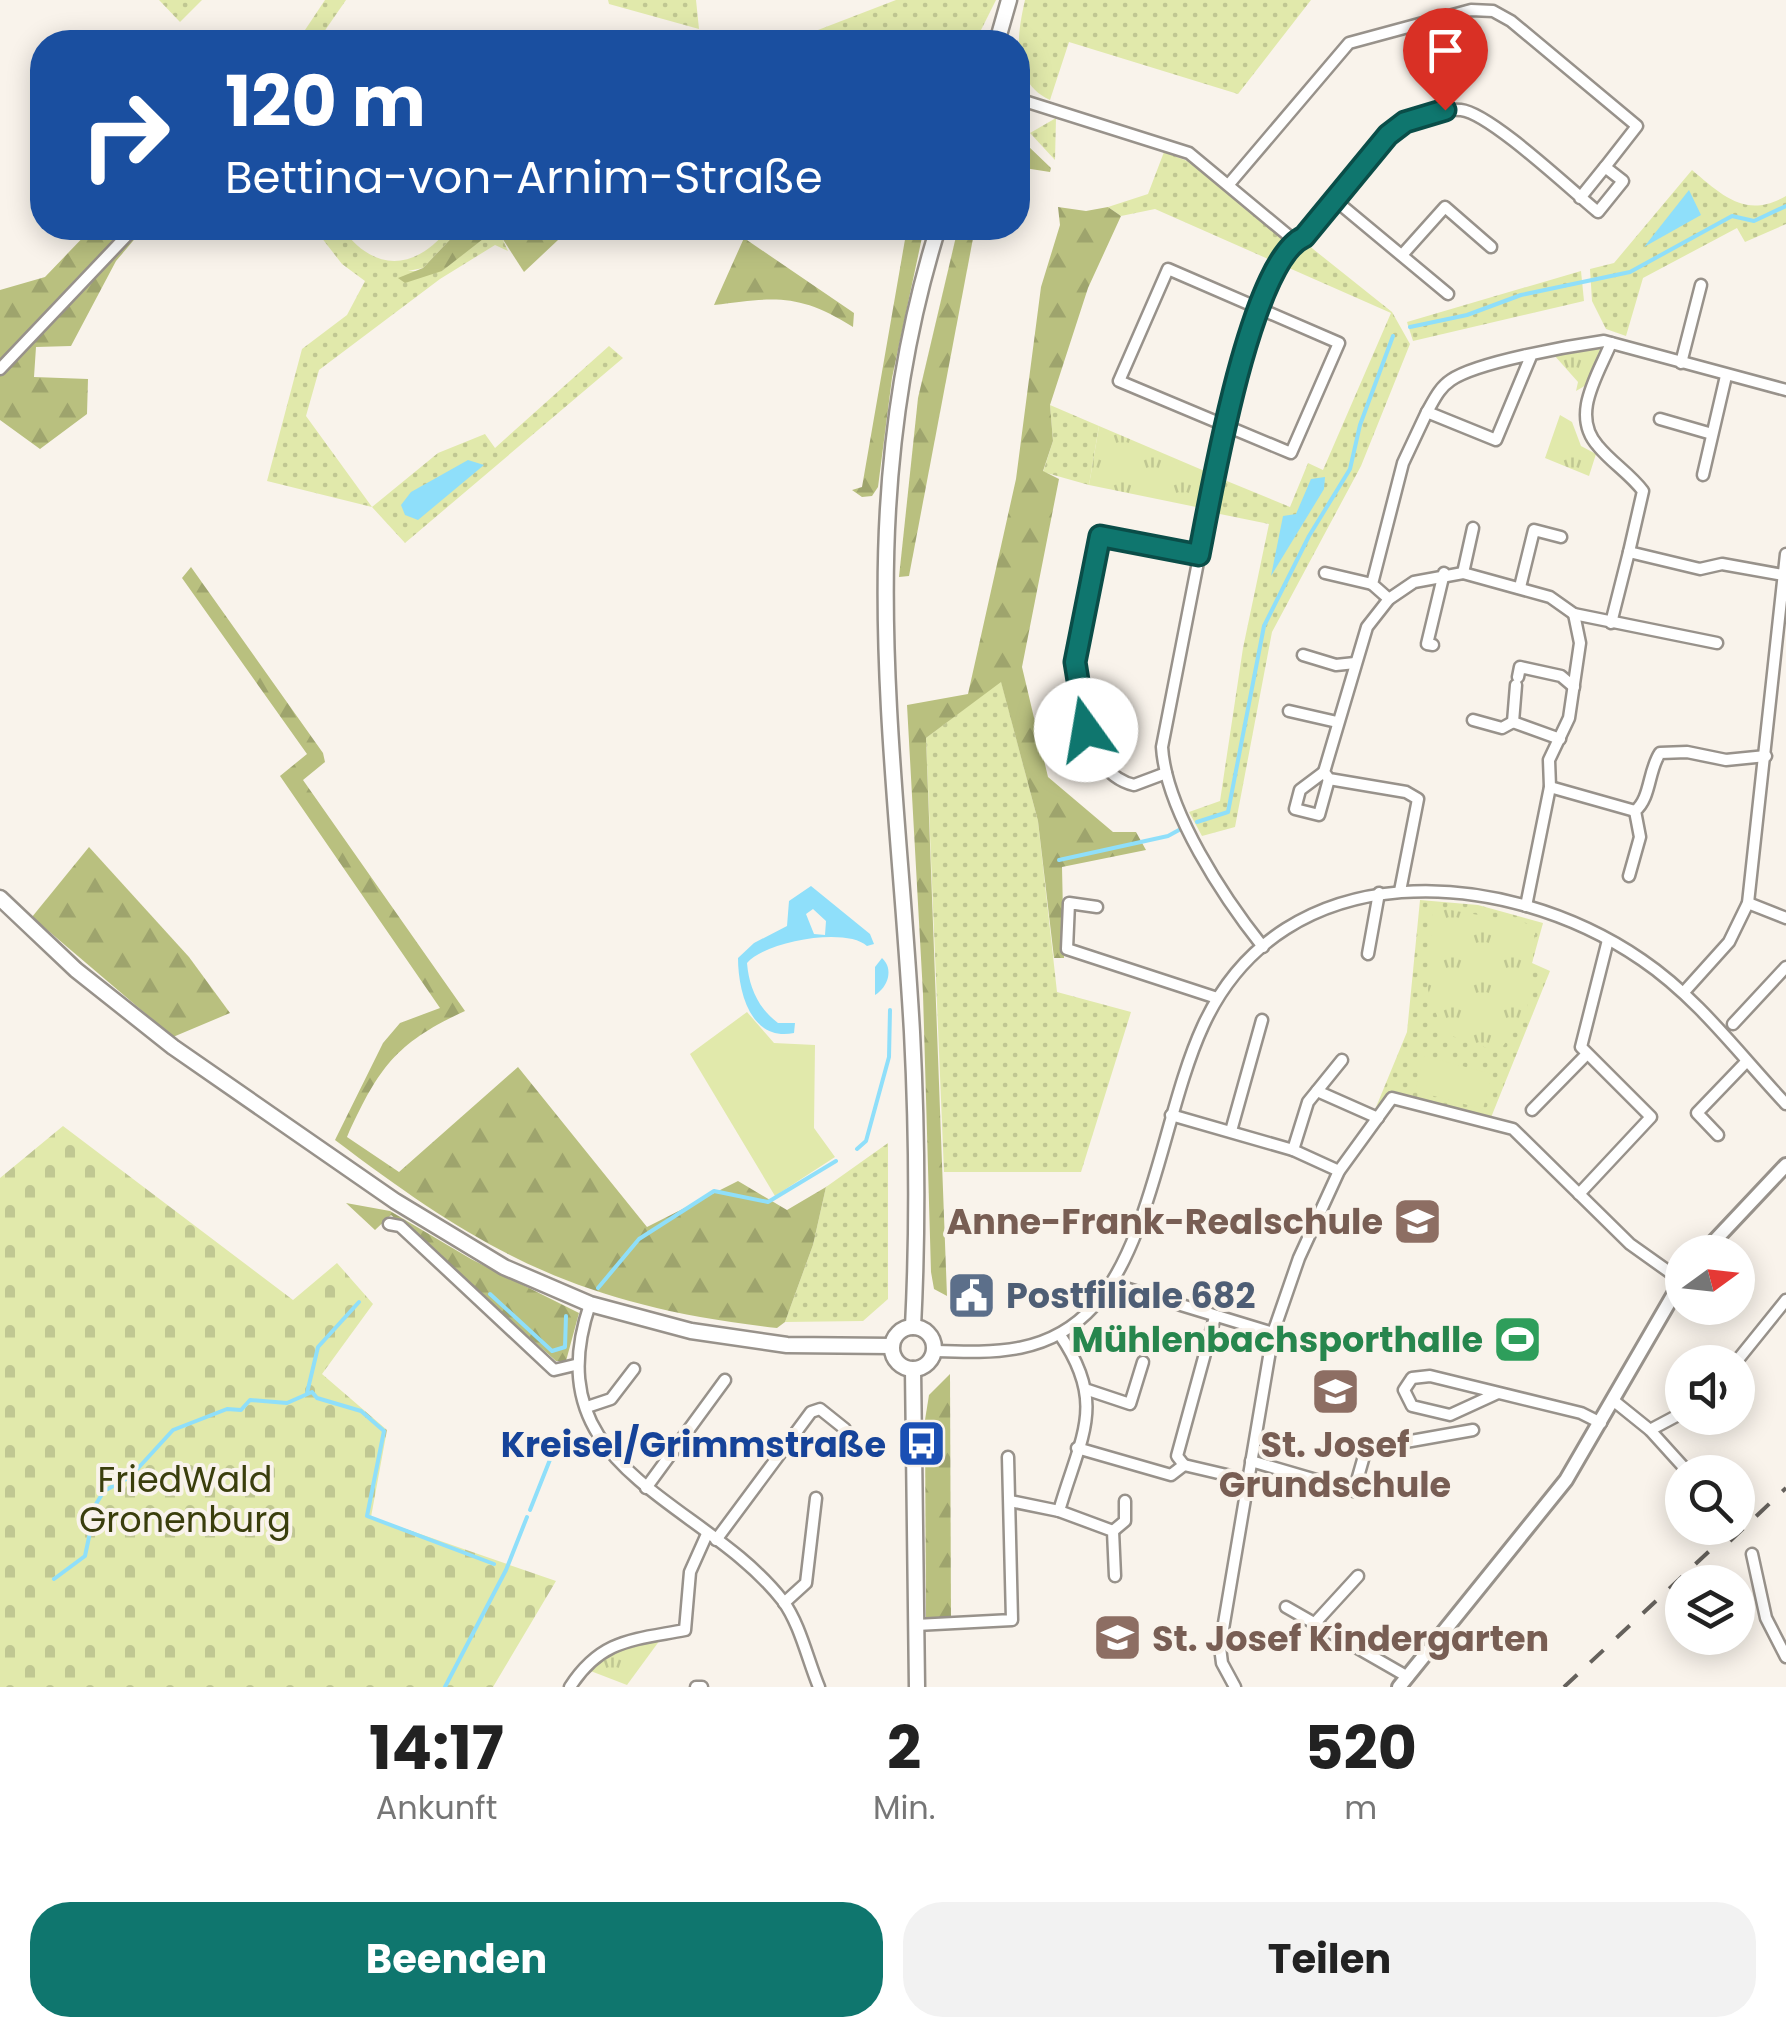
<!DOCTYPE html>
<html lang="de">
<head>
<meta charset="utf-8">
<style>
  body { margin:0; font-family:Poppins,sans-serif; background:#f2f2f2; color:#222; height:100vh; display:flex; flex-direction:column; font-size:38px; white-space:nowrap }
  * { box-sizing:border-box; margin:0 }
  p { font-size:32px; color:#767676 }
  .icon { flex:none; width:55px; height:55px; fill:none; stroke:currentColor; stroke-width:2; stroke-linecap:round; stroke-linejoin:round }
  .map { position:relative; height:1687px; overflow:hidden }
  .drawer { display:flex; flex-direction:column; background:#fff; flex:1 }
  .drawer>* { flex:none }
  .banner { position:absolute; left:30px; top:30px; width:1000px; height:210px; border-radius:40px; box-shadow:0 5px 25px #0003; background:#1a4fa0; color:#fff; overflow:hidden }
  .needle { width:65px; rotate:75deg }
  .fabs { position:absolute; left:1665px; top:1235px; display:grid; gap:20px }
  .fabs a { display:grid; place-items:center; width:90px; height:90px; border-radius:50%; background:#fff; box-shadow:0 5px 25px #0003; font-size:50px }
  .pin { position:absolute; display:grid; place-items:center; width:85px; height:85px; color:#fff; margin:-102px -42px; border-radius:50% 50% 50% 0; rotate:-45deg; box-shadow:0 0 10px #0007 }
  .pin .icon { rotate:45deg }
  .me { position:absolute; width:110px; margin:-55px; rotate:347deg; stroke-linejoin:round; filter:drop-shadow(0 0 8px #0008) }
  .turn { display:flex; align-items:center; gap:35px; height:210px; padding:0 30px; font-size:45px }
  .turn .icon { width:130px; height:130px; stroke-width:2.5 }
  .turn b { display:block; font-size:70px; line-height:85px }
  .eta { display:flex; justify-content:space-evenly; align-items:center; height:170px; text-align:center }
  .eta b { font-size:60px; font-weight:700; line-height:70px }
  .action { display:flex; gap:20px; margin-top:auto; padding:20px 30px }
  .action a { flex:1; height:115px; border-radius:40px; background:#0f766e; color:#fff; font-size:40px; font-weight:700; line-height:115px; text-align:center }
  .action a+a { background:#f2f2f2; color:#222 }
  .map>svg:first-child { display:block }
  .grass { fill:url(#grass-dots) }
  .forest { fill:url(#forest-firs) }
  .cemetery { fill:url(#cemetery-stones) }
  .park { fill:url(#park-tufts) }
  .garden { fill:#e1e9ab }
  .water { fill:#8fdffa; fill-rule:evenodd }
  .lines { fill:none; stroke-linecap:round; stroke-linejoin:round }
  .stream { stroke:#8fdffa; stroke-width:4 }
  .minor-casing { stroke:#98928b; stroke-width:15 }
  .tertiary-casing { stroke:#98928b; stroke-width:18 }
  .secondary-casing { stroke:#98928b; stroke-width:19 }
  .minor { stroke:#fff; stroke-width:10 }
  .tertiary { stroke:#fff; stroke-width:12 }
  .secondary { stroke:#fff; stroke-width:14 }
  .rail { stroke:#65615c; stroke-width:4; stroke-dasharray:18 18; stroke-linecap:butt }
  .route-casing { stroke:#0a4d48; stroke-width:25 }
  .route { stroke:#0f766e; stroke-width:18 }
  .labels { text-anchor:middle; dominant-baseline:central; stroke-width:8; stroke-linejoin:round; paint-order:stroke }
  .education-label { font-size:35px; font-weight:bold; fill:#785e54; stroke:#f9f3eb; text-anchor:end }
  .service-label { font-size:35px; font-weight:bold; fill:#4e5e75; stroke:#f9f3eb; text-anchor:start }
  .leisure-label { font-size:35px; font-weight:bold; fill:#27864d; stroke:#f9f3eb; text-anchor:end }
  .transit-label { font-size:35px; font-weight:bold; fill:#164399; stroke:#f9f3eb; text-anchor:end }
  .park-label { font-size:35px; fill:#3a3e0c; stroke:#f9f3eb }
</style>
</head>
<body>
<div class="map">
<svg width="1786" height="1687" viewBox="0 0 1786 1687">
  <defs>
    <pattern id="grass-dots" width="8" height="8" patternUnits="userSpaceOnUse" patternTransform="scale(2.5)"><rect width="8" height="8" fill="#e1e9ab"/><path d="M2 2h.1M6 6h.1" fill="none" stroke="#c0c792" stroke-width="1.8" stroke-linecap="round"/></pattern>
    <pattern id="forest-firs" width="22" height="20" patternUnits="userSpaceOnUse" patternTransform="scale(2.5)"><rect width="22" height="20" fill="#b9c07f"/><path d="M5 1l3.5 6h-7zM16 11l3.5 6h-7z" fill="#9ea46d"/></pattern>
    <pattern id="cemetery-stones" width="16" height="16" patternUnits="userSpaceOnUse" patternTransform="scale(2.5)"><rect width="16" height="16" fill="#e1e9ab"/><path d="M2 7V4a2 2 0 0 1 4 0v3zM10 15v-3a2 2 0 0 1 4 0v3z" fill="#c0c792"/></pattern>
    <pattern id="park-tufts" width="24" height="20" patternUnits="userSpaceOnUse" patternTransform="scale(2.5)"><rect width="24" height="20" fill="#e1e9ab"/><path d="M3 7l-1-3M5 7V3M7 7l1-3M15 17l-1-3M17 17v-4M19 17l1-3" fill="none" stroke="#c0c792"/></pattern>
  </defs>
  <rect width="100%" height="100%" fill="#f9f3eb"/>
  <g class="grass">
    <polygon points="159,0 202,0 180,22"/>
    <polygon points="325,0 346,0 317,42 297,42"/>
    <polygon points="608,0 696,0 699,29 609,4"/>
    <polygon points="896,0 996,0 975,42 792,40"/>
    <path d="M1025 0H1311L1238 94 1069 42 1050 100C1010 81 1017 35 1025 0Z"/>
    <polygon points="622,32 668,42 592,42"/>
    <polygon points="1056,118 1055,160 1030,133"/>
    <polygon points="1164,152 1195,164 1281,234 1285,242 1275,262 1155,209 1121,216 1108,207 1148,194"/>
    <path d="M1692 170C1723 196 1746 219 1786 196V224L1745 242 1737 228 1643 278 1626 336 1606 329 1592 301 1590 269 1614 263Z"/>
    <path d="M314 228H342C375 274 416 270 449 228H461L423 268 408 271H442L493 228H506L502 238 508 251 495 245 440 279 319 370 306 416 372 507 438 453 485 434 495 448 609 346 623 358 405 543 372 507 267 481 302 349 347 315 365 281 342 264Z"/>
    <polygon points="1308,245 1392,312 1410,344 1361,466 1272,632 1235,827 1202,836 1189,812 1220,801 1243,648 1269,524 1215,513 1222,479 1290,507 1308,463 1323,470 1391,313 1289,268"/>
    <polygon points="1581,271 1584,301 1413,341 1407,322"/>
    <polygon points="1050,405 1099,426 1089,485 1043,472 1053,441"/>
    <polygon points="1001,681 1038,821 1057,992 1131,1012 1081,1172 944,1172 926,738"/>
    <polygon points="1420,900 1478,905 1543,923 1532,963 1550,971 1490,1120 1397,1096 1385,1117 1374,1112 1407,1032"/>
    <polygon points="888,1143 888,1299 863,1321 785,1322 813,1245 826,1187"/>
  </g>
  <g class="forest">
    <polygon points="1018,133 1022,133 1027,145 1051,168 1050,172 1018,167"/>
    <polygon points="1058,207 1086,211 1108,207 1121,216 1088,288 1050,405 1053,441 1043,471 1059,479 1022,667 1048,777 1113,832 1136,832 1146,850 1062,867 1064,958 1054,958 1038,821 1001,682 926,738 947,1296 934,1289 931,1272 923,994 907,705 968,694 1016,479 1041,287 1060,225"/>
    <polygon points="92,228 144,228 116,261 71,346 36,347 34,377 88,379 87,414 40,449 0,420 0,290 45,277"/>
    <polygon points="461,228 470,228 483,239 442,271 405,283 398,278 423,268"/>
    <polygon points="506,228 547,228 558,240 524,272 502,238"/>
    <polygon points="907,228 924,228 892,378 878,487 872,496 862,497 852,490 862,487"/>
    <polygon points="958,228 975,228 909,576 899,577 918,398"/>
    <path d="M744 238 854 313 853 327C799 293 775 297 714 305Z"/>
    <path d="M191 567 323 753 325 762 303 780 465 1011C395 1043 378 1069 347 1137L399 1172 518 1067 647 1227 738 1181 787 1210 826 1187 813 1245 785 1322 777 1328C583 1306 489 1257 335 1140L383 1043 400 1023 440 1008 280 776 307 754 182 578Z"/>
    <polygon points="89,847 189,957 230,1013 173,1037 32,917"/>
    <polygon points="346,1203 390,1211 471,1259 579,1313 566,1361 556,1361 391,1215 375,1230"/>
    <polygon points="950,1374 951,1621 926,1621 925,1420 929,1395"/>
  </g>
  <polygon class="cemetery" points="63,1126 293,1300 337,1263 373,1304 322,1374 387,1430 371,1517 556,1581 493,1687 0,1687 0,1178"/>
  <g class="park">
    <polygon points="1601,345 1593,381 1576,391 1578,382 1554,355"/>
    <polygon points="1560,415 1572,422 1581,446 1596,454 1589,476 1545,458"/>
    <polygon points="1099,426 1207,472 1201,508 1089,485"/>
    <polygon points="1433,907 1536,925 1527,1011 1499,1052 1443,1033 1428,990"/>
    <polygon points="660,1640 627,1685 588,1670 628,1645"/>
  </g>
  <g class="garden">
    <polygon points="747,1012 774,1043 815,1045 814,1128 835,1157 775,1196 690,1054"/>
    <polygon points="1424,1056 1492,1074 1483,1109 1415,1091"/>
  </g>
  <g class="water">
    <polygon points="1689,190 1701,215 1644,247"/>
    <polygon points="468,460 484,465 418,520 405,515 401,505 411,492"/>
    <polygon points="1325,477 1324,489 1271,576 1283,516 1296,514 1311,479"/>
    <path d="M811 886 870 934 874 944 867 946C846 927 766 941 747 963 749 987 758 1008 778 1023H795L794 1033C751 1042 738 992 738 958L754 943 787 926 789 901ZM813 909 826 921 825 935 814 934 806 914Z"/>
    <path d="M882 958C894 969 888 987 875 995V967Z"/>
  </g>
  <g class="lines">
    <g class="stream">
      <polyline points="1410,327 1467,315 1521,295 1630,272 1732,216 1754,221 1786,206"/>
      <polyline points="1197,822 1228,812 1264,626 1309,536 1350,469 1360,425 1393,336"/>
      <polyline points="1059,860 1168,836 1179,830"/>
      <polyline points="857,1149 866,1141 889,1057 890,1010"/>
      <polyline points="598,1288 639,1239 714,1191 768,1202 836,1161"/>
      <polyline points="490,1294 552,1351 565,1347 566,1316"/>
      <polyline points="307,1393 318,1347 359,1302"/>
      <polyline points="530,1510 555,1447"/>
      <polyline points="54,1579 85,1556 96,1504 104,1491 130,1477 173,1430 227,1409 241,1410 250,1400 287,1403 312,1392 317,1398 361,1411 384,1431 367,1516 494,1564"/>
      <polyline points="445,1687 506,1570 527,1517"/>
    </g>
    <defs>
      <g id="minor">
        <polyline points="1018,99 1189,153 1295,241"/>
        <polyline points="1230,183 1349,43 1471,10 1493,11 1511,21 1637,126 1605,167"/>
        <polyline points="1335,200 1448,294"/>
        <polyline points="1402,255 1445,207 1491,247"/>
        <polygon points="1168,269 1339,343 1291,453 1119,381"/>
        <path d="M1611 343C1598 375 1570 415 1598 446 1612 463 1629 473 1643 491L1629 552 1700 569 1722 564 1783 575"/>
        <path d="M1531 356 1496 440 1427 412C1434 400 1439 388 1451 380 1477 362 1569 346 1604 341L1786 390"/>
        <polyline points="1681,363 1701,285"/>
        <polyline points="0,369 134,228"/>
        <polyline points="1660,419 1712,434"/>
        <polyline points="1703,475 1726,376"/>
        <polyline points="1325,573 1372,584"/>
        <polyline points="1463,573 1473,528"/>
        <polyline points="1520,587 1534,530 1561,537"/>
        <polyline points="1389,599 1372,584 1403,463 1427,412"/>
        <polyline points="1611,623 1629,552"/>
        <polyline points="1433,645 1427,644 1444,573"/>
        <polyline points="1303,655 1336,665 1355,663"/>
        <polyline points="1518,677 1520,667 1561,676 1574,687"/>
        <polyline points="1516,685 1513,722 1560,739"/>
        <polyline points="1289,711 1337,722"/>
        <polyline points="1473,720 1502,728 1513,722"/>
        <polyline points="1324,772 1300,790 1295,809 1319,815 1329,779"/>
        <path d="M1166 773 1134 785C1090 775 1074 706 1075 667 1076 624 1092 578 1100 536L1199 555"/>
        <polyline points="1550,787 1635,811"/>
        <path d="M1629 876 1640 837 1635 811C1651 798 1648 771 1660 753L1687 752 1726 760 1766 756"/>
        <polyline points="1400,891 1418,799 1406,792 1329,779 1324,772 1367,627 1389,599 1414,582 1463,573 1550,597 1574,614 1717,643"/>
        <polyline points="1748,903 1786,918"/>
        <polyline points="1526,906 1550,787 1549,760 1569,718 1580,643 1574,614"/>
        <polyline points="1097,907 1069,903 1067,949 1217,998"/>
        <path d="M1263 947C1224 898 1166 811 1162 747L1235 372 1271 283 1295 241 1304 237 1388 135C1408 120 1434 108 1461 110 1490 113 1571 190 1598 212L1623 181 1605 167 1580 198"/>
        <polyline points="1368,954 1379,893"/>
        <polyline points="1684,992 1729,942 1748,903 1786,554"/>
        <polyline points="1733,1024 1786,967"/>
        <polyline points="1317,1091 1378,1118"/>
        <polyline points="1532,1110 1586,1055"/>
        <polyline points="1171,1115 1293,1150 1339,1171"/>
        <polyline points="1231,1131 1262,1020"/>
        <polyline points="1718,1135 1697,1113 1746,1062"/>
        <polyline points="1293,1150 1308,1102 1342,1060"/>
        <polyline points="1579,1194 1651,1117 1581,1047 1608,940"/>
        <polyline points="389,1224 400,1226 554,1370 575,1365"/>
        <polyline points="1112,1284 1273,1333"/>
        <path d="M590 1304C533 1472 704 1499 783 1601 800 1624 808 1661 819 1687"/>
        <path d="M1060 1335C1108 1405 1080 1437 1059 1511L1113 1531 1115 1576"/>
        <path d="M934 1351C995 1353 1050 1355 1094 1306 1152 1242 1165 1108 1203 1026 1283 851 1505 866 1642 960 1698 998 1740 1055 1786 1104"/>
        <polyline points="1736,1362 1786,1300"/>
        <polyline points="1088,1390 1130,1404 1143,1362"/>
        <polyline points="1498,1393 1450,1415 1412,1406 1404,1390 1412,1378 1430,1376 1581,1413 1601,1423"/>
        <polyline points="1614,1401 1650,1430 1688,1472"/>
        <polyline points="587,1407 611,1399 634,1369"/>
        <polyline points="1650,1430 1682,1413"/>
        <polyline points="1077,1448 1171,1475 1184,1465 1248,1480"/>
        <polyline points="1251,1461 1354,1491 1366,1449 1473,1430"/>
        <polyline points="1184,1465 1177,1456 1215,1317"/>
        <polyline points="646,1488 725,1380"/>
        <polyline points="1010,1501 1059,1511"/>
        <polyline points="1113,1531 1125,1521 1125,1501"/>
        <polyline points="716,1540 811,1412 820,1409 845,1429"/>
        <polyline points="1752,1554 1766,1618 1786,1657"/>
        <polyline points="784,1603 806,1583 816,1498"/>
        <polyline points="1286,1607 1408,1677"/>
        <polyline points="1314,1624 1358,1576"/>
        <polyline points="916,1625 1012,1620 1008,1457"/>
        <path d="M570 1687C601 1639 633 1640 685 1630L690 1572 707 1534"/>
        <polyline points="696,1687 702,1687"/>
        <polyline points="1235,1687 1222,1663 1220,1647 1273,1333 1299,1258 1339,1171 1392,1098 1513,1129 1630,1244 1682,1281"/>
      </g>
      <g id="tertiary">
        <polyline points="1704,1252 1786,1165"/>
        <polyline points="1399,1687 1566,1480 1682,1280"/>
      </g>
      <g id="secondary">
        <polyline points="997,42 1009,0"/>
        <polyline points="0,898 76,970 173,1047 395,1201 504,1267 590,1304 691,1331 787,1345 892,1346"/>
        <path d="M913 1327C918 1229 917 1130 912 1032 896 747 850 509 938 228"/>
        <circle cx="913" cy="1348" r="21"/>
        <polyline points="913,1369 917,1687"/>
      </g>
    </defs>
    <use href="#minor" class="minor-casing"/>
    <use href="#tertiary" class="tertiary-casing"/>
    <use href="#secondary" class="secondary-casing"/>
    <use href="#minor" class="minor"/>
    <use href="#tertiary" class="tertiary"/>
    <use href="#secondary" class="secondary"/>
    <g class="rail">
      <polyline points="1730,1541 1786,1488"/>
      <polyline points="1564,1687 1734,1528"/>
    </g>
  </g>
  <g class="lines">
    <defs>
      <path id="route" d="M1086 730 1075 662 1100 536 1199 555C1211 495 1250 260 1304 237L1388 135 1405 122 1445 110"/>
    </defs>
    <use href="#route" class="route-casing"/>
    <use href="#route" class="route"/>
  </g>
  <defs>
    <symbol id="school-square" viewBox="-11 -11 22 22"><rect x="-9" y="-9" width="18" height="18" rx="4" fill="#8d6e63" stroke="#f9f3eb"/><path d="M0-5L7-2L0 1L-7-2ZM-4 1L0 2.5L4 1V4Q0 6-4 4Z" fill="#fff"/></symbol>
    <symbol id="civic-square" viewBox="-11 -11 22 22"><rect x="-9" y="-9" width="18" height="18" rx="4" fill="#5c6f8a" stroke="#f9f3eb"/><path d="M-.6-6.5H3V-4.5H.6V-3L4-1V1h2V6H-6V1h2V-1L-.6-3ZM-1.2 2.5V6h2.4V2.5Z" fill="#fff"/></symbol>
    <symbol id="stadium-square" viewBox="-11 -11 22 22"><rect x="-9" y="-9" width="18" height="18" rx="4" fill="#2e9e5b" stroke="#f9f3eb"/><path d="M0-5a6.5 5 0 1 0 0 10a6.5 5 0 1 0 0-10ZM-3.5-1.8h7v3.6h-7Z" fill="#fff"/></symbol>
    <symbol id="bus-square" viewBox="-11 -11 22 22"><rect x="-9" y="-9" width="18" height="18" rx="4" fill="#1a4fb4" stroke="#f9f3eb"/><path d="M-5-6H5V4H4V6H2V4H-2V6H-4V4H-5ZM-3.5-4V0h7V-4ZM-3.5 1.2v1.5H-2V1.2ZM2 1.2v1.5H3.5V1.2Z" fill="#fff"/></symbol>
  </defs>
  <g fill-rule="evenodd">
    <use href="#school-square" x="1390" y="1194" width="55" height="55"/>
    <use href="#civic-square" x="944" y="1268" width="55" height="55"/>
    <use href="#stadium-square" x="1490" y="1312" width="55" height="55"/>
    <use href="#school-square" x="1308" y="1364" width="55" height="55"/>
    <use href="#bus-square" x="894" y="1416" width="55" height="55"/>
    <use href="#school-square" x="1090" y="1610" width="55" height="55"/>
  </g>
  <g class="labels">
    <g class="education-label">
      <text x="1383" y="1221">Anne-Frank-Realschule</text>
      <text x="1335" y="1444" text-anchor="middle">St. Josef<tspan x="1335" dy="40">Grundschule</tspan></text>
      <text x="1152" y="1638" text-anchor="start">St. Josef Kindergarten</text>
    </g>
    <g class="service-label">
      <text x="1006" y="1295">Postfiliale 682</text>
    </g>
    <g class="leisure-label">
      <text x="1483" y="1339">Mühlenbachsporthalle</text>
    </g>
    <g class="transit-label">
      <text x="886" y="1444">Kreisel/Grimmstraße</text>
    </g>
    <g class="park-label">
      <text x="185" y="1479">FriedWald<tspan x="185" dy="40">Gronenburg</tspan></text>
    </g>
  </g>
</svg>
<div class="fabs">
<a><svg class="needle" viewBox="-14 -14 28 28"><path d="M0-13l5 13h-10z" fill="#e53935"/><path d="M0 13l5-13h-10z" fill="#767676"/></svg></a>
<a><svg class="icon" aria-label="sound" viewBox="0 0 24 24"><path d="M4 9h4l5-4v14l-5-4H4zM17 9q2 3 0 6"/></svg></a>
<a><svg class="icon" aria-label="search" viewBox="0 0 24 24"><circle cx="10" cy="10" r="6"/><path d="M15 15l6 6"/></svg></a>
<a><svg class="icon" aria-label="layers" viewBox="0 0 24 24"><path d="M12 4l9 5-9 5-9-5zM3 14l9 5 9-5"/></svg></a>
</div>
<div class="pin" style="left:1445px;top:110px;background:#d93025"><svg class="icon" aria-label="arrive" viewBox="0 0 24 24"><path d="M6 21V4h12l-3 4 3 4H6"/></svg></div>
<svg class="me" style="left:1086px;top:730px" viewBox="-20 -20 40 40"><circle r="19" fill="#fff"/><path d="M0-13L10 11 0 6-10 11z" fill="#0f766e"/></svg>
<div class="banner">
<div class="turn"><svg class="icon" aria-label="right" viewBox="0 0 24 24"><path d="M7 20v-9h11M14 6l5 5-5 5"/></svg><div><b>120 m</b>Bettina-von-Arnim-Straße</div></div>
</div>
</div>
<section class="drawer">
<div class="eta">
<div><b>14:17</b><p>Ankunft</p></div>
<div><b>2</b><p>Min.</p></div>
<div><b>520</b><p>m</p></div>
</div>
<div class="action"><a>Beenden</a><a>Teilen</a></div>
</section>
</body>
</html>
